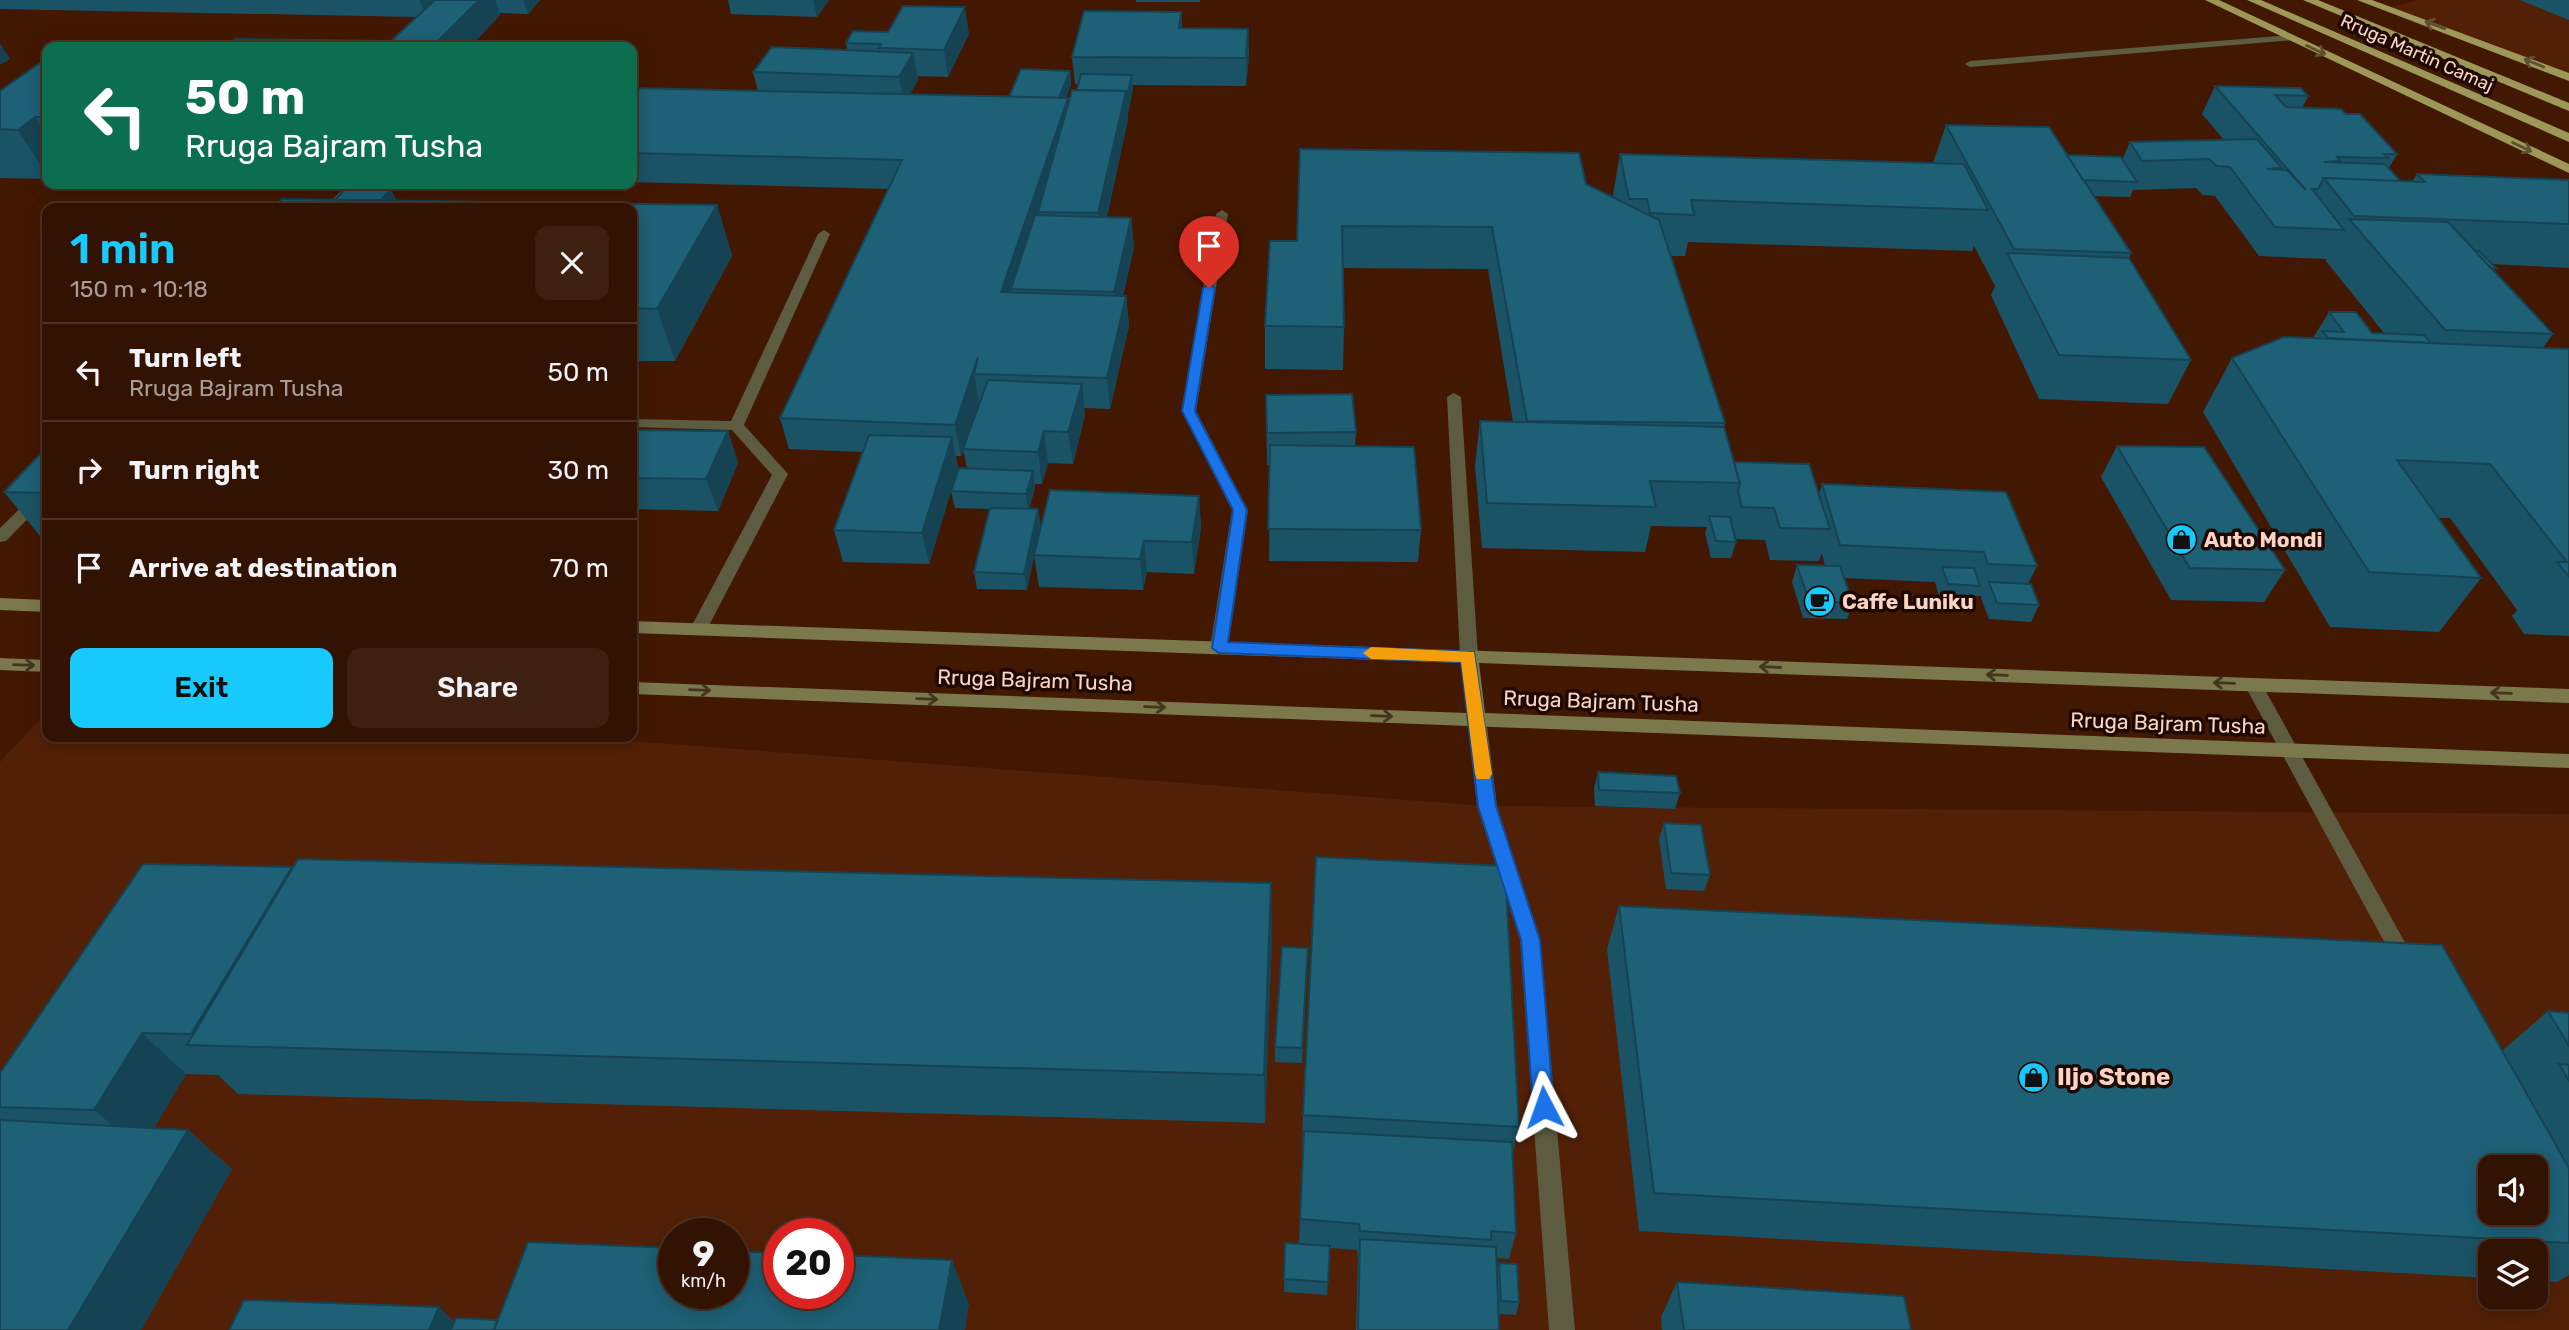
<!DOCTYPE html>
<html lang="en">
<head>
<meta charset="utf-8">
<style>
  body { margin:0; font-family:Rubik,sans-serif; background:#3d2011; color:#f1f3f6; height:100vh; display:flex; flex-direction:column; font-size:26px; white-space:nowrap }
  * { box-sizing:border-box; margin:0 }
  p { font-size:23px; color:#a89e99 }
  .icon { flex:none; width:38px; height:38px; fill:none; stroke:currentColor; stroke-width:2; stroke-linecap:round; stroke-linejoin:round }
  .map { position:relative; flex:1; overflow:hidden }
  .sheet { position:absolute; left:42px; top:203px; width:595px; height:539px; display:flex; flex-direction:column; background:#321202; border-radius:14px; box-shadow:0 4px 18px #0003,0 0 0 2px #4d3224 }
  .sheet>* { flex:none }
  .top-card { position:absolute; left:42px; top:42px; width:595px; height:147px; border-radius:14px; box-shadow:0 4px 18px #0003,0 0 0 2px #4d3224; background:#0b6e4f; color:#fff; overflow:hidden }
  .buttons { position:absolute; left:2478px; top:1155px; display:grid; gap:14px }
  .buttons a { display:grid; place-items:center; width:70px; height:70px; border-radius:14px; background:#321202; box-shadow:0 4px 18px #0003,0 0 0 2px #4d3224; font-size:35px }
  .speed { position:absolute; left:658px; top:1218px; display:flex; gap:14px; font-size:35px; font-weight:700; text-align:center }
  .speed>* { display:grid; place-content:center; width:91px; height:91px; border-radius:50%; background:#321202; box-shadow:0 4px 18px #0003,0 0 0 2px #4d3224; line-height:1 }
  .speed small { font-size:18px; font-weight:400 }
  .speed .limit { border:10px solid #d22; background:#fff; color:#111 }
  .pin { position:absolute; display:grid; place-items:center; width:60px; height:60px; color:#fff; margin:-72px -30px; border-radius:50% 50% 50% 0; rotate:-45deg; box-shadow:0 0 7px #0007 }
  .pin .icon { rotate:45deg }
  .me { position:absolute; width:77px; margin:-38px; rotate:356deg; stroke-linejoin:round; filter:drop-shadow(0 0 5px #0008) }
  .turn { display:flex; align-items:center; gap:24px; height:147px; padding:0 28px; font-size:32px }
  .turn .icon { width:91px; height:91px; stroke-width:2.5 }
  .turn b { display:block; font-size:49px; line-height:60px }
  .round { display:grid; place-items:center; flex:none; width:74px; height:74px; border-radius:14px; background:#3d2011 }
  .headline { display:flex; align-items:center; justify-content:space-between; height:119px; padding:0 28px }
  h1 { font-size:42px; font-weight:600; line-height:52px; color:#17cafb }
  .primary-button { display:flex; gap:14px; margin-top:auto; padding:14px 28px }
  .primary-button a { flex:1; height:80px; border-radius:14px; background:#17cafb; color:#111; font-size:28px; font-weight:600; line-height:80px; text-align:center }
  .primary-button a+a { background:#3d2011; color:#f1f3f6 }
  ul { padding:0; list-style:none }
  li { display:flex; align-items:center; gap:21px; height:98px; padding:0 28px; border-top:2px solid #4d3224 }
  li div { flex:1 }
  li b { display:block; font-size:26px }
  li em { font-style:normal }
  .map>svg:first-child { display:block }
  .built { fill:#512006; fill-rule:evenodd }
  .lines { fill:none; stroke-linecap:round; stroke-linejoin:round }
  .service { fill:#5d5b40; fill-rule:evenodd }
  .secondary { fill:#7b784c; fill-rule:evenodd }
  .trunk { fill:#9e9858; fill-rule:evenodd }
  .wall { fill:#1a5365 }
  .shaded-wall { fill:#154353 }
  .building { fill:#1e6076; stroke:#154353; stroke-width:2; fill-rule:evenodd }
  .oneway { stroke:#5e502c }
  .oneway2 { stroke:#44351f }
  .route { fill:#1a73e8; stroke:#114b97; stroke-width:2 }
  .slow { fill:#f59e0b }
  .labels { text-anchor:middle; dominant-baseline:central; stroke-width:7; stroke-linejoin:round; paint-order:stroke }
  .far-street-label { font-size:18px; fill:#f8d4c4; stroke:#1f0801 }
  .poi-label { font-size:21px; font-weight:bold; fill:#f8d4c4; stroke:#1f0801; text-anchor:start }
  .street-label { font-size:21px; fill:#f8d4c4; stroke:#1f0801 }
  .near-poi-label { font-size:24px; font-weight:bold; fill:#f8d4c4; stroke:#1f0801; text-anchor:start }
</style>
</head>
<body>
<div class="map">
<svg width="2569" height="1330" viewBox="0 0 2569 1330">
  <rect width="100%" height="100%" fill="#431803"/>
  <g class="built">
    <polygon points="2418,0 2569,0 2569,77 2388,8"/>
    <path d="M47 712V737H578L1487 806 2569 814V1330H0V762ZM2490 1167H2536V1213H2490ZM674 1234H733V1293H674ZM779 1234H838V1293H779ZM2490 1251H2536V1297H2490Z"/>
  </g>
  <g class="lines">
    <g class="service">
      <polygon points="2291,35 2296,38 2295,40 1970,67 1965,64 1970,61"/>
      <polygon points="348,184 361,184 337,208 324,208"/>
      <polygon points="1222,210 1228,214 1196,411 1248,510 1228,648 1219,654 1210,648 1232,510 1182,411 1216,214"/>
      <polygon points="824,230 830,234 744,425 788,474 705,633 693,633 690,629 772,475 732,430 632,427 632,419 731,421 818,234"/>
      <polygon points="1454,393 1461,397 1478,656 1469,662 1460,656 1447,397"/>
      <polygon points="47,485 47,499 6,541 0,542 0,528 42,487"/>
      <polygon points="2253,678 2259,679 2413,957 2416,963 2413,969 2406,972 2399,969 2244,684 2247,679"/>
      <polygon points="1477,712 1483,714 1486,719 1497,806 1540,940 1575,1330 1549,1330 1520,940 1477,806 1468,719 1471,714"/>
    </g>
    <g class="secondary">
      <polygon points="0,598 47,600 47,612 0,610"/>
      <polygon points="632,621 2569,689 2569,703 1479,663 1485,713 2569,754 2569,768 632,694 632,682 1467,713 1461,663 632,633"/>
      <polygon points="0,658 47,660 47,672 0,670"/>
    </g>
    <g class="trunk">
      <polygon points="2205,0 2219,0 2569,164 2569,173"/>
      <polygon points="2247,0 2261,0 2569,133 2569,142"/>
      <polygon points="2303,0 2318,0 2569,103 2569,111"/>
      <polygon points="2357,0 2372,0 2569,73 2569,81"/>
    </g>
  </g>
  <g class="wall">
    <polygon points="0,0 540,0 528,14 500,13 500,15 470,47 63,47 227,45 391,41 417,17 0,9"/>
    <polygon points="728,0 829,0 817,17 731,14"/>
    <rect x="1136" y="0" width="64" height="2"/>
    <polygon points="2520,0 2569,0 2569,20"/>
    <polygon points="1181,12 1182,28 1248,29 1249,56 1246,86 1133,85 1133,89 1128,113 1128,119 1107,217 1131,218 1134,247 1123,296 1126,296 1129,326 1110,409 1084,408 1085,415 1073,464 1048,463 1042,484 1035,484 1035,488 1029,509 1041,525 1037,545 1199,496 1201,528 1194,574 1147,572 1143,590 1039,587 1034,556 1027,590 977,589 974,572 990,509 955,508 951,491 967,468 963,450 961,456 956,456 958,468 929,564 843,562 834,530 863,452 789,449 780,418 888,189 632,182 632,88 758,91 753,72 847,50 846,43 969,34 948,77 918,76 918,80 910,94 1009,97 1070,71 1071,85 1066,98 1068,103 1077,90 1078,84 1075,84 1072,57"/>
    <polygon points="47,58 47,179 0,178 0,91"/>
    <polygon points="2215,86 2308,96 2302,108 2346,114 2397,154 2389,168 2401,182 2412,182 2417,174 2569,180 2569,268 2492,264 2496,268 2494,271 2553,334 2543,348 2569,349 2569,636 2524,634 2512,616 2517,610 2450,518 2438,518 2481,578 2439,632 2330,627 2203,412 2232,358 2313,338 2329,312 2372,333 2384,333 2326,261 2326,259 2259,256 2215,196 2203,195 2196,188 2133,190 2130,197 2094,196 2131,253 2129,258 2191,360 2168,404 2039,399 1991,295 1995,286 1974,246 1972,251 1688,242 1685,256 1670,256 1725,423 1724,427 1734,462 1819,494 1822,484 2037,566 2028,584 2039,605 2031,622 1989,619 1981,598 1982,596 1975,596 1972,602 1940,600 1935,582 1844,578 1853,603 1847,619 1803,618 1792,582 1797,565 1825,566 1822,553 1819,561 1770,560 1765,540 1736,539 1736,542 1731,558 1711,558 1705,533 1707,527 1651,526 1645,552 1482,548 1475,466 1480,421 1513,422 1488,269 1343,268 1344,327 1343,370 1265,369 1265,326 1297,241 1300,149 1586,184 1613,198 1613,195 1620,154 1933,163 1946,125 2067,155 2122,160 2130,142 2224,140 2202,114"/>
    <polygon points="391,189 396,200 717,205 732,256 675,361 632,361 632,208 335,200"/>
    <polygon points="1266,395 1356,432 1355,446 1421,530 1418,562 1269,561 1270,465 1267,465"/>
    <polygon points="632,430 728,431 738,463 718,511 632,509"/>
    <polygon points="2117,446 2285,570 2264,602 2171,600 2101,477"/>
    <polygon points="4,492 47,493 47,536 40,536"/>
    <polygon points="1598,772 1680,793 1675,809 1595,806 1594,788"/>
    <polygon points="1664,823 1710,875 1704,891 1666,889 1659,839"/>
    <polygon points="143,864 1272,936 1265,1123 238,1094 218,1075 186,1074 154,1128 188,1130 232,1169 141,1330 0,1330 0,1073"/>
    <polygon points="1619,906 2502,1051 2548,1011 2569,1013 2569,1275 2557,1282 2536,1281 2536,1251 2490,1251 2490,1278 1639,1231 1607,949"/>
    <polygon points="1308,948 1302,1063 1275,1062 1275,1047"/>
    <polygon points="1303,1115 1519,1127 1512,1156 1516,1233 1509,1259 1496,1258 1497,1270 1499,1263 1519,1302 1516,1315 1499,1314 1499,1330 1356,1330 1358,1258 1357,1250 1330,1248 1327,1295 1284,1292 1285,1243 1299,1244 1303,1154 1302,1154"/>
    <polygon points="1677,1282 1911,1330 1662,1330 1661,1317"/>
  </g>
  <g class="shaded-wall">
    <polygon points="420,0 445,0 427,17"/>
    <polygon points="479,0 495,0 500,15 470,47 439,47 437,42"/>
    <polygon points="523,0 540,0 528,14"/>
    <polygon points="813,0 829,0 817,17"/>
    <polygon points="965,7 969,34 948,77 944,50"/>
    <polygon points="1181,12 1182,39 1179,28"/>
    <polygon points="1248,29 1249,56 1246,86 1246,58"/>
    <polygon points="408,41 410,47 401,47"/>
    <polygon points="0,43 10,59 0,65"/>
    <polygon points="913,53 918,80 904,105 899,77"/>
    <polygon points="1070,71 1071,85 1058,121 1056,106"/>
    <polygon points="1132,75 1133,89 1128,113 1128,119 1101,242 1098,213 1126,91"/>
    <polygon points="1068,98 1071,127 1038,212 1039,222 1011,289 1013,301 1001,292"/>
    <polygon points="35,117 47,136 47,175 18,130"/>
    <polygon points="391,189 398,205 374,208"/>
    <polygon points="717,205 732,256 675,361 657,309"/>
    <polygon points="1131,218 1134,247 1117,323 1114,292"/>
    <polygon points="1126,296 1129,326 1110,409 1107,378"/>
    <polygon points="978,357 974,374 979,402 961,456 955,425"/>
    <polygon points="1082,384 1085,415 1073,464 1068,432"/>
    <polygon points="728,431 738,463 718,511 706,479"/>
    <polygon points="1044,431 1048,463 1042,484 1038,452"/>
    <polygon points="952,437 958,468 929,564 922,533"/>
    <polygon points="1033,471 1035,488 1028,511 1026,494"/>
    <polygon points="1199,496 1201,528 1194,574 1192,542"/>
    <polygon points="1038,509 1041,525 1027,590 1024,574"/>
    <polygon points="1144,541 1147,572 1143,590 1140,559"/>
    <polygon points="292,867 202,1045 191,1034"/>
    <polygon points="1271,883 1272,936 1265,1123 1264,1075"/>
    <polygon points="142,1033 186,1074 141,1149 94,1110"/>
    <polygon points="188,1130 232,1169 141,1330 68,1330"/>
    <polygon points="952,1260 969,1304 965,1330 939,1330"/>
    <polygon points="439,1307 463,1330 429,1330"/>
  </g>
  <g class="building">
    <polygon points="435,0 479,0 437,42 408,41 401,47 316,47 227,45 235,39 391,41"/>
    <polygon points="903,6 965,7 944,50 879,48 881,44 846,43 853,31 888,32"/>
    <polygon points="1084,11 1181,12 1179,28 1248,29 1246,58 1072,57"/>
    <polygon points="71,42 316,47 63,47"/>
    <polygon points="772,47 913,53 899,77 753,72"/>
    <polygon points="47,58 47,117 35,117 18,130 0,129 0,91"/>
    <polygon points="1021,69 1070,71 1059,98 1009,97"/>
    <polygon points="1081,74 1132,75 1126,99 1126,91 1077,90"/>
    <polygon points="2215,86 2301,88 2308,96 2275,95 2286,107 2341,109 2346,114 2360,114 2397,154 2384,154 2388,158 2337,157 2340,161 2324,162 2385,164 2401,182 2324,178 2318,189 2312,189 2344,230 2275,227 2230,167 2217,166 2209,159 2142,161 2130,142 2257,139 2282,168 2267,169 2287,170 2306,190"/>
    <polygon points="632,88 1068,98 1001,292 1126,296 1107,378 974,374 978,357 955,425 780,418 902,160 632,153"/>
    <polygon points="1072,90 1126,91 1098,213 1038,212"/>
    <polygon points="1946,125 2049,127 2131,253 2014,249"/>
    <polygon points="1300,149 1579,153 1586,184 1659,220 1725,423 1527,421 1492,227 1342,226 1344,327 1265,326 1270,241 1297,241"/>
    <polygon points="1620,154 1964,164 1988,210 1691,200 1694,215 1650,213 1647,199 1629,199"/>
    <polygon points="2067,155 2121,157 2137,182 2083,180"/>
    <polygon points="2417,174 2569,180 2569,224 2354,216 2324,178 2425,182"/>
    <polygon points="345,189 391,189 381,200 335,200"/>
    <polygon points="282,199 717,205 657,309 632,308 632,208 272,208"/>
    <polygon points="1035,215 1131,218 1114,292 1011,289"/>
    <polygon points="2349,219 2448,222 2553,334 2445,330"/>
    <polygon points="2475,251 2479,251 2496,268 2491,268"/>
    <polygon points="2007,253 2129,258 2191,360 2059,355"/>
    <polygon points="2329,312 2356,312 2372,333 2424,335 2431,343 2328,338 2322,331 2344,332"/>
    <polygon points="2284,337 2569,349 2569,577 2557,562 2567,562 2490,464 2397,460 2481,578 2369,572 2232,358"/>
    <polygon points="988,380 1082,384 1068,432 1044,431 1038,452 963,449"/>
    <polygon points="1352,394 1356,432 1267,433 1266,395"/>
    <polygon points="1480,421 1724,427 1740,483 1650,481 1656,507 1487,503"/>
    <polygon points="632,430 728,431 706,479 632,478"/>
    <polygon points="869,435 952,437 922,533 834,530"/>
    <polygon points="1270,445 1414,447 1421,530 1268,529"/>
    <polygon points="2117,446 2204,447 2285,570 2190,568"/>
    <polygon points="47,447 47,493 4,492"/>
    <polygon points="1734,462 1809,464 1830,529 1780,528 1774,508 1742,507 1738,491 1740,483"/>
    <polygon points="959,468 1033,471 1026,494 951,491"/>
    <polygon points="1822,484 2006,492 2037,566 1988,564 1984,552 1840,545"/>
    <polygon points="1050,490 1199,496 1192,542 1144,541 1140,559 1034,555"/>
    <polygon points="990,508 1038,509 1024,574 974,572"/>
    <polygon points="1709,516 1730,517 1736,542 1716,541"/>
    <polygon points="1797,565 1840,566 1853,603 1809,601"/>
    <polygon points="1942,567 1974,568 1980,586 1948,584"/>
    <polygon points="1989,582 2031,584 2039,605 1997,603"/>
    <polygon points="1598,772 1676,776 1680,793 1599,790"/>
    <polygon points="1664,823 1701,825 1710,875 1671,873"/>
    <polygon points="1316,857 1505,866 1519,1127 1303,1115"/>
    <polygon points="298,859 1271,883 1264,1075 187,1045"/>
    <polygon points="143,864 292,867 191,1034 142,1033 94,1110 0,1107 0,1073"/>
    <path d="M1619 906 2442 945 2569 1168V1243L1654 1193ZM2490 1167H2536V1213H2490Z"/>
    <polygon points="1282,947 1308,948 1302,1048 1275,1047"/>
    <polygon points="2548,1011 2569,1013 2569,1046"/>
    <polygon points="2559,1064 2569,1065 2569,1081"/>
    <polygon points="0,1120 188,1130 68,1330 0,1330"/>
    <polygon points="1304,1131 1512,1142 1516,1233 1491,1231 1491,1240 1360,1231 1359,1224 1300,1219"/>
    <polygon points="1360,1239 1496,1247 1499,1330 1358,1330"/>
    <polygon points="528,1242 674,1248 674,1293 733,1293 733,1251 779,1253 779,1293 838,1293 838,1255 952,1260 939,1330 494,1330"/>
    <polygon points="1285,1243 1330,1246 1328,1282 1284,1279"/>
    <polygon points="1499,1263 1517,1264 1519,1302 1501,1301"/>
    <polygon points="1677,1282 1904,1296 1911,1330 1684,1330"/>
    <polygon points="244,1300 439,1307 429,1330 229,1330"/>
    <polygon points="456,1318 497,1320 494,1330 451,1330"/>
  </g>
  <defs><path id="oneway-shaft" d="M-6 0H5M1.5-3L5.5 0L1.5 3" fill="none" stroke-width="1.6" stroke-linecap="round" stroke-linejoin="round" transform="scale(1.75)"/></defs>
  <g class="oneway">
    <use href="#oneway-shaft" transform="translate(2435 25) rotate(-160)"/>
    <use href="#oneway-shaft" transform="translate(2316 50) rotate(25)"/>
    <use href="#oneway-shaft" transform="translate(2534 63) rotate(-158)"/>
    <use href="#oneway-shaft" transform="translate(2522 147) rotate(25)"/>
  </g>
  <g class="oneway2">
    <use href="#oneway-shaft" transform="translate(24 665) rotate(2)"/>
    <use href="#oneway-shaft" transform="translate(1770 667) rotate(-178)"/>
    <use href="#oneway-shaft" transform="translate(1997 675) rotate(-178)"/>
    <use href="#oneway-shaft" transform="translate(2224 683) rotate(-178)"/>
    <use href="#oneway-shaft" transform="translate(700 690) rotate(2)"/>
    <use href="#oneway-shaft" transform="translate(2501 693) rotate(-178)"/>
    <use href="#oneway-shaft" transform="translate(927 699) rotate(2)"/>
    <use href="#oneway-shaft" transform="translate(1155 707) rotate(2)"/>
    <use href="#oneway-shaft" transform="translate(1382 716) rotate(2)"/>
  </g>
  <polygon class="route" points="1209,284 1215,288 1195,411 1247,510 1228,642 1474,652 1496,806 1540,940 1554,1107 1551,1114 1544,1116 1536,1114 1533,1107 1521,940 1478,806 1461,662 1219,653 1212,648 1233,510 1182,411 1203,288"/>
  <polygon class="slow" points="1371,647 1474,652 1492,774 1489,779 1477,779 1475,774 1461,662 1371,659 1363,653"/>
  <defs>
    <symbol id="shop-disc" viewBox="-11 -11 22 22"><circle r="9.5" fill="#17cafb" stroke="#1f0801"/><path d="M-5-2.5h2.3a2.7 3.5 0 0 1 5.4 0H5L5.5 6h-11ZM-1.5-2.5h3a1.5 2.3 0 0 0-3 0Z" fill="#111"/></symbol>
    <symbol id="cafe-disc" viewBox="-11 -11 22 22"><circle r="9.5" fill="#17cafb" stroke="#1f0801"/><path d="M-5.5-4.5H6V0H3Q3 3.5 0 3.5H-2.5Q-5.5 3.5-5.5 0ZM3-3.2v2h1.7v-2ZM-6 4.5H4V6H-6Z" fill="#111"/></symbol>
  </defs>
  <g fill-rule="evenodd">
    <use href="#shop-disc" x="2164" y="522" width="35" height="35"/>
    <use href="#cafe-disc" x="1802" y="584" width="35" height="35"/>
    <use href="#shop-disc" x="2016" y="1060" width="35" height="35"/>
  </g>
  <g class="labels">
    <g class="far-street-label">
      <text transform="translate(2417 53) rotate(24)">Rruga Martin Camaj</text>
    </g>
    <g class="poi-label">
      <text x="2204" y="539">Auto Mondi</text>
      <text x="1842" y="601">Caffe Luniku</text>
    </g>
    <g class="street-label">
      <text transform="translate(1035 680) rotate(2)">Rruga Bajram Tusha</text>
      <text transform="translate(1601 701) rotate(2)">Rruga Bajram Tusha</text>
      <text transform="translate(2168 723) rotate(2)">Rruga Bajram Tusha</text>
    </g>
    <g class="near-poi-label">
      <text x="2057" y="1077">Iljo Stone</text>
    </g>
  </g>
</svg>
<div class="buttons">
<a><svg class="icon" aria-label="sound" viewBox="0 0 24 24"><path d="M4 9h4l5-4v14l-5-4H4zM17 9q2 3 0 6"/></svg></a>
<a><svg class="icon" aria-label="layers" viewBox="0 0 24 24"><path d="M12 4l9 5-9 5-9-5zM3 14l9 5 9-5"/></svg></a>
</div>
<div class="speed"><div>9<small>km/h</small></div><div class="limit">20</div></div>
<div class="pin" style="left:1209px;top:288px;background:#d93025"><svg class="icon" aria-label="arrive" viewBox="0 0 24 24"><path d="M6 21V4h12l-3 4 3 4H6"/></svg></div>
<svg class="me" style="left:1544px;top:1107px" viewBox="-20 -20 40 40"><path d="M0-17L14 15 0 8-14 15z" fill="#1a73e8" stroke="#fff" stroke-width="4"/></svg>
<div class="top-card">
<div class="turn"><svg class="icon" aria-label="left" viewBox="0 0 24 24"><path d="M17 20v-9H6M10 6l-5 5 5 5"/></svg><div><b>50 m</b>Rruga Bajram Tusha</div></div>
</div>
<section class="sheet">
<div class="headline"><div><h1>1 min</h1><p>150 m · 10:18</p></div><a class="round"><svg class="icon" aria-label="close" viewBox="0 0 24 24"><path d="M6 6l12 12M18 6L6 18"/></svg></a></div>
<ul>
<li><svg class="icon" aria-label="left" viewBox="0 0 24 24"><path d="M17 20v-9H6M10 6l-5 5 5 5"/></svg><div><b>Turn left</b><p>Rruga Bajram Tusha</p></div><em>50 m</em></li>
<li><svg class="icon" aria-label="right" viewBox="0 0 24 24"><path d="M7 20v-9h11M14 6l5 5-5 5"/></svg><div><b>Turn right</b></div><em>30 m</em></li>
<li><svg class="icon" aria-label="arrive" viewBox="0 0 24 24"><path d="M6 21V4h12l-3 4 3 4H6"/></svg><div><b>Arrive at destination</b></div><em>70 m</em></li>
</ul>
<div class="primary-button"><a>Exit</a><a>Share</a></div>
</section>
</div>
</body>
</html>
